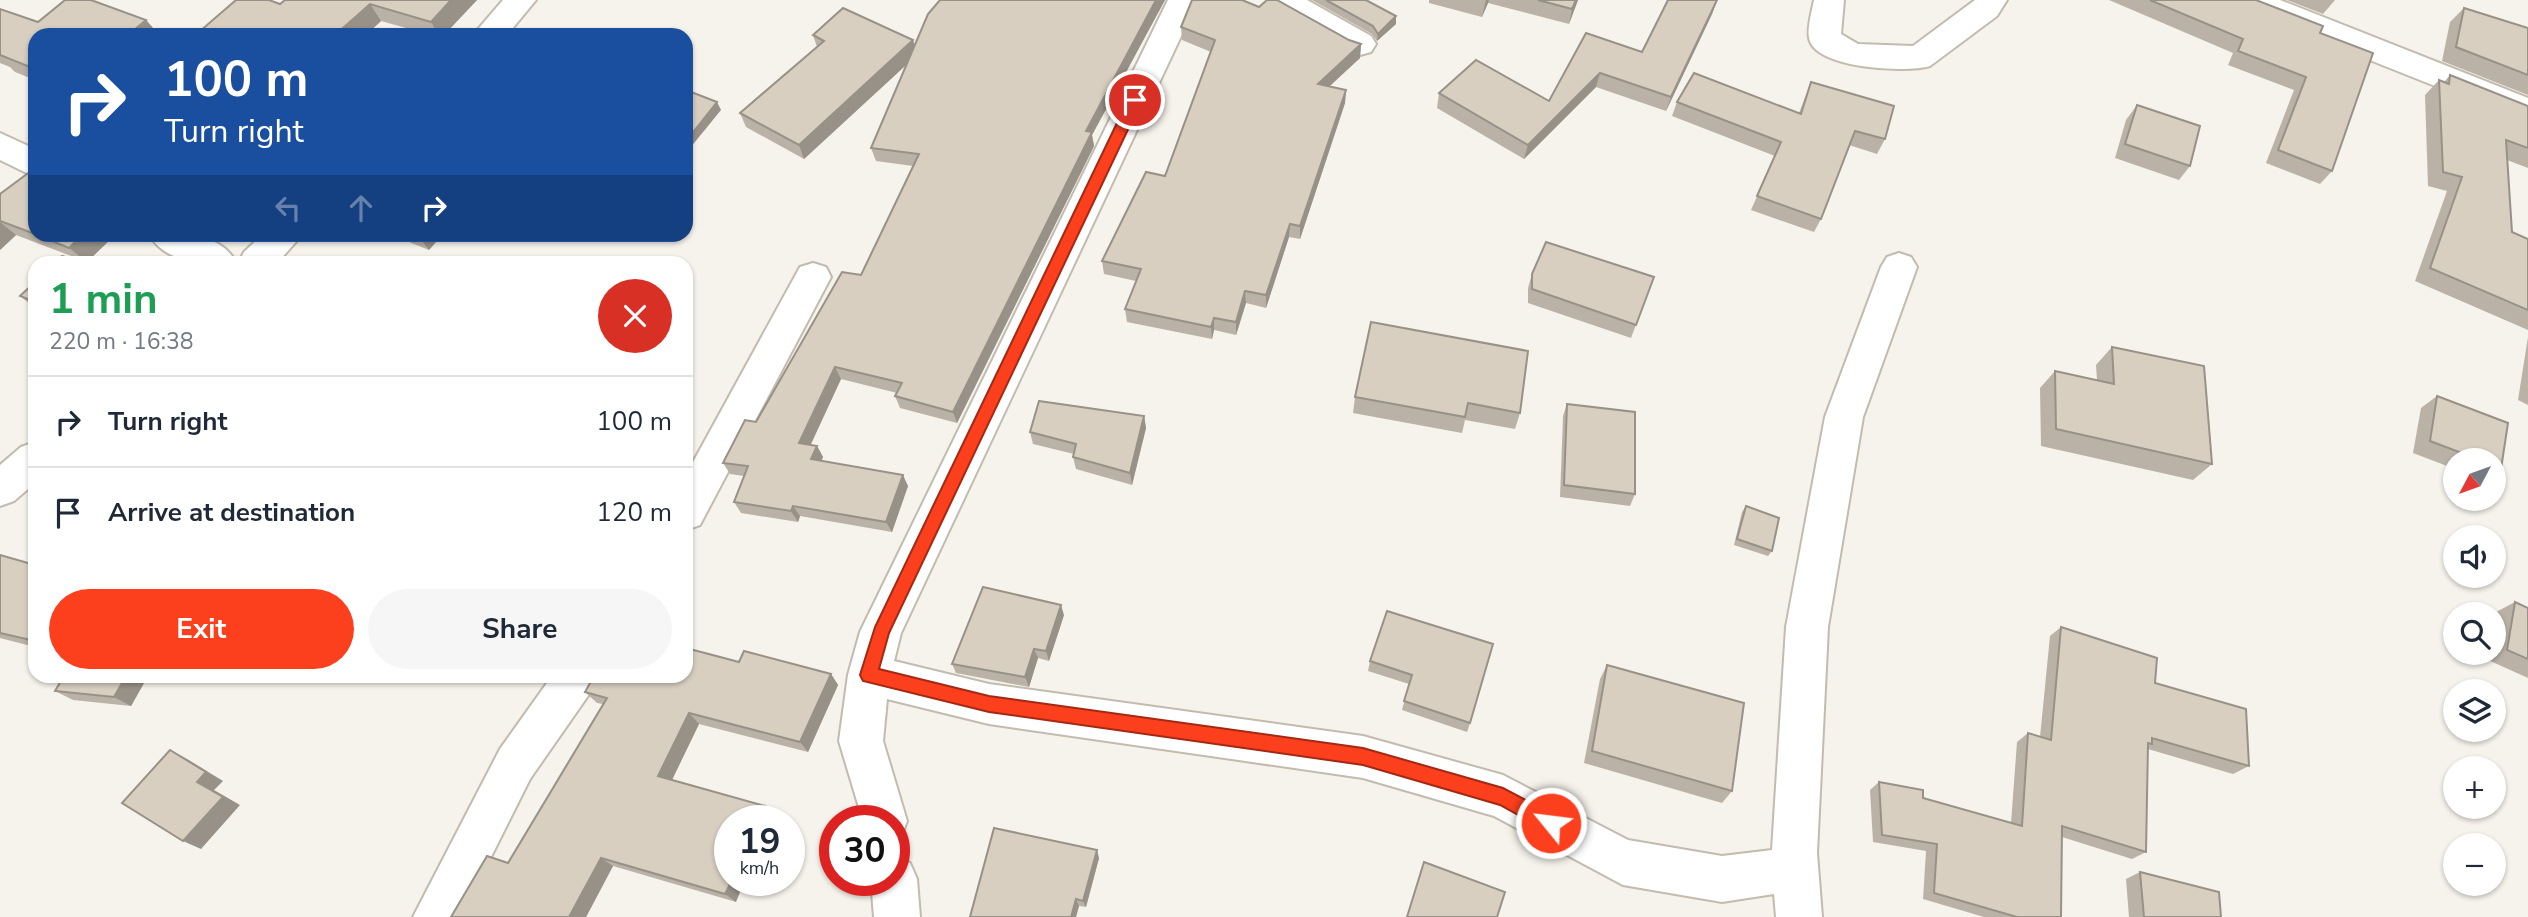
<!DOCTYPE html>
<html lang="en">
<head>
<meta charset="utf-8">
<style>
  body { margin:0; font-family:"Nunito Sans",sans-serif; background:#f6f6f7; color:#1f2937; height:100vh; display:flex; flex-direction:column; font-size:26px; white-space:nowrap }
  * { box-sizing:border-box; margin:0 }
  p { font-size:23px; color:#747a83 }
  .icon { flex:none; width:38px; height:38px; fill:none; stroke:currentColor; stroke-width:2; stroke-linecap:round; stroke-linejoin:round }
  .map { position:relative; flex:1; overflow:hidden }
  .side { position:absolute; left:28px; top:256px; width:665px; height:427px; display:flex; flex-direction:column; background:#fff; border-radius:21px; box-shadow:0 2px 5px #0004 }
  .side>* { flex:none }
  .guide { position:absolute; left:28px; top:28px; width:665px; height:214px; border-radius:21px; box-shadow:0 2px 5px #0004; background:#1a4fa0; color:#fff; overflow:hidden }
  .needle { width:46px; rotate:229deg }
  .tools { position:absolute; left:2443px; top:448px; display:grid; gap:14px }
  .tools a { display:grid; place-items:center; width:63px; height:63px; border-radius:50%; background:#fff; box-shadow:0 2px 5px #0004; font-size:35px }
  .speed { position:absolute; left:714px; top:805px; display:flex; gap:14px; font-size:35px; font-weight:700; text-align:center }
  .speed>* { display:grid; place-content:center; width:91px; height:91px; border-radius:50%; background:#fff; box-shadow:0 2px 5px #0004; line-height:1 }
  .speed small { font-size:18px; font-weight:400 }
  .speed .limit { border:10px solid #d22; background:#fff; color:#111 }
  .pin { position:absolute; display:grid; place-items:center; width:60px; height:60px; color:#fff; margin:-30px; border:4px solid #fff; border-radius:50%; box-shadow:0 2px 7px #0007 }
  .me { position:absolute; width:77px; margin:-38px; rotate:299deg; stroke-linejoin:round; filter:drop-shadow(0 0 5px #0008) }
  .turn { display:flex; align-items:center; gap:24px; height:147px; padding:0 21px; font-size:32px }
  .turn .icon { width:91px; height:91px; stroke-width:2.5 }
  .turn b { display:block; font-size:49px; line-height:60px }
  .lanes { display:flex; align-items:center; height:66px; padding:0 21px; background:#0003; justify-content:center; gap:35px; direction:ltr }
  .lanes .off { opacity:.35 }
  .round { display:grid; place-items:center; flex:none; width:74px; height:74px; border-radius:37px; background:#f6f6f7 }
  .head { display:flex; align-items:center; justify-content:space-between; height:119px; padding:0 21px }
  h1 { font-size:42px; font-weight:700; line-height:52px; color:#1e9e55 }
  .cta { display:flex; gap:14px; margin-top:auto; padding:14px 21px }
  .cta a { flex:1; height:80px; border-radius:42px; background:#fc3f1d; color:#fff; font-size:28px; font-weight:700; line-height:80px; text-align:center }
  .cta a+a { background:#f6f6f7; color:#1f2937 }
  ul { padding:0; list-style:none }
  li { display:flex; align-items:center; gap:21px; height:91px; padding:0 21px; border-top:2px solid #e0e1e3 }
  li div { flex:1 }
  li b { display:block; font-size:26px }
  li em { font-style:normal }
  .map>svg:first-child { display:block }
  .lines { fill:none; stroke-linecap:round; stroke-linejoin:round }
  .minor-casing { stroke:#c2bbae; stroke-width:4 }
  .minor { fill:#fff; fill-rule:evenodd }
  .wall { fill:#bab2a6 }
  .shaded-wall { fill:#979187 }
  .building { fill:#d8cfc1; stroke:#979187; stroke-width:2 }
  .route { fill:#fc3f1d; stroke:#a42913; stroke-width:2 }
</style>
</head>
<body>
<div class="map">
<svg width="2528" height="917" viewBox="0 0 2528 917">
  <rect width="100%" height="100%" fill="#f6f3ec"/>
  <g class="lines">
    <defs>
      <g id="minor">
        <polygon points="503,0 536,0 507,35 473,35"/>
        <polygon points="1168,0 1198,0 901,633 894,661 989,684 1363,736 1503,775 1628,840 1722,856 1772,850 1786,627 1825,417 1881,267 1887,257 1899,253 1911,257 1917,267 1863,417 1828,627 1817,853 1822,917 1776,917 1774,894 1722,902 1623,885 1494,816 1363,778 989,724 887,699 883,741 907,821 901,837 894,839 894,821 863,821 839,741 848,675 860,632"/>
        <polygon points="1268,0 1307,0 1371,36 1376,44 1371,52 1360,55 1349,52 1272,8"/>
        <path d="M1814 0H1844L1841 34 1858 44 1913 46 1975 0H2007L1997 16 1930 66C1907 73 1814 69 1809 38 1807 27 1812 11 1814 0Z"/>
        <polygon points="2235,0 2280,0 2528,98 2528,123 2239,8"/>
        <polygon points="0,133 35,149 35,177 0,160"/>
        <path d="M149 234C179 234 219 231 236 262 207 265 165 264 149 234Z"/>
        <polygon points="263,234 303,234 278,262 239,262 244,252"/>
        <polygon points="813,263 826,267 831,277 700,525 686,530 686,475 800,267"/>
        <polygon points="35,442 35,483 14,501 0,506 0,465 21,447"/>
        <polygon points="552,676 598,676 592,690 530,779 461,917 413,917 500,749"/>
        <polygon points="894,856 910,863 917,879 920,917 874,917 871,880 894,880"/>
      </g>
    </defs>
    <use href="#minor" class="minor-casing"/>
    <use href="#minor" class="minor"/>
  </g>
  <g class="wall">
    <polygon points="477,0 444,35 431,35 381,21 366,35 204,35 200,31 280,4"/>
    <polygon points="940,0 1165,0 1092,135 1094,146 957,423 900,408 895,396 897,393 841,379 810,445 817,446 823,457 821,461 908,486 892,532 800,516 798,522 741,513 734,502 744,476 730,474 723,463 756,422 861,275 913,166 876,161 871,148 906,65 804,159 746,127 740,113 817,47 813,35 913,40 915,46"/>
    <polygon points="1312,0 1366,0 1396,24 1377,41 1372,34"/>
    <polygon points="1429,0 1578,0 1569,24 1488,3 1482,17 1429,3"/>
    <polygon points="1717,0 1712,14 1666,111 1596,87 1524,159 1437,108 1439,93 1549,101 1586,33 1642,52"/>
    <polygon points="2109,0 2256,0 2320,33 2332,171 2320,184 2266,163 2294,90 2228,65 2233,53"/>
    <polygon points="2287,0 2335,0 2323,14"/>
    <polygon points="2464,8 2528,28 2528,95 2442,61 2450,22"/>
    <polygon points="0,9 38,22 146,20 159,35 35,35 35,80 15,72 10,67 0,63"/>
    <polygon points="1181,27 1349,40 1361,44 1360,58 1329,86 1346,90 1345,103 1300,239 1289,237 1266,308 1246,303 1236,335 1214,330 1212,339 1127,322 1125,309 1136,281 1104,274 1102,261 1165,176 1211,52 1182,40"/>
    <polygon points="2450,75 2528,106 2528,168 2507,160 2512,232 2528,239 2528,330 2415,281 2447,191 2428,186 2425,95 2439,80 2444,82"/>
    <polygon points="1811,82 1885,139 1877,154 1849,145 1821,219 1814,232 1751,210 1775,156 1672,116 1677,102 1799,113"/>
    <polygon points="2137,105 2190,166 2179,180 2115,158 2126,120"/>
    <polygon points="0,194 35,234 116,234 87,262 16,235 0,250"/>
    <polygon points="389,234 443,234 429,250"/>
    <polygon points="1532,274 1654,277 1631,338 1528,303 1528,288"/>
    <polygon points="35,282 35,308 20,296"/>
    <polygon points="1371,322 1520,413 1515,429 1465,420 1462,433 1353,413 1355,397"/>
    <polygon points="2528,337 2528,405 2518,400"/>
    <polygon points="2112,347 2212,464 2193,480 2041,446 2040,388 2055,371 2097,380 2096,365"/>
    <polygon points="2437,396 2501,469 2494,474 2494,460 2455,460 2455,469 2413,453 2421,408"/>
    <polygon points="1567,404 1635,494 1630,506 1560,497 1563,416"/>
    <polygon points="1144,416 1146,428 1132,485 1076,469 1073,457 1074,454 1033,444 1030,432"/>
    <polygon points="1746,506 1772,551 1768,556 1734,545 1742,512"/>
    <polygon points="0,555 35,565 35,647 0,638"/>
    <polygon points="2515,602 2528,608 2528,678 2488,660 2489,653 2494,653 2494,625 2496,612"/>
    <polygon points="1387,611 1470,723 1467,732 1402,710 1409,684 1368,671 1370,661"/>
    <polygon points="1064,615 1049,661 1038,658 1029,687 956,673 952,664"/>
    <polygon points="2061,627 2155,683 2249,766 2233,774 2148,749 2146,852 2132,859 2062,837 2061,917 1984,917 1923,899 1926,851 1873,842 1870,790 1879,782 1923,798 2011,823 2017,742 2028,733 2040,737 2050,636"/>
    <polygon points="739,662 831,674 838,685 808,752 699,724 672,780 774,815 771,821 730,821 736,902 613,866 586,917 508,863 603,704 597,703 585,692"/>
    <polygon points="1607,665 1732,791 1722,803 1584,763 1600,679"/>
    <polygon points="64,676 148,676 131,706 73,700 55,691"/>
    <polygon points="1099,858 1086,907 1079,906 1076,917 970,917"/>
    <polygon points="2140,872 2221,917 2129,917 2126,879"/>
  </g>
  <g class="shaded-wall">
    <polygon points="451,0 477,0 444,35 439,35 431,22"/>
    <polygon points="1156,0 1165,0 1092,135 1094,146 957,423 953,412 1086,131"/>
    <polygon points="1486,0 1489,0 1488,3 1482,17"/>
    <polygon points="1576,0 1578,0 1569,24 1572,9"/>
    <polygon points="1717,0 1712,14 1666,111 1671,97"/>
    <polygon points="370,4 381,21 366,35 335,35"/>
    <polygon points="1396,16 1396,24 1377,41 1378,34"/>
    <polygon points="146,20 159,35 128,35"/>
    <polygon points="913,40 917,55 804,159 799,145"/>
    <polygon points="1361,44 1360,58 1317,98 1318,84"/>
    <polygon points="1600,73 1596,87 1524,159 1528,145"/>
    <polygon points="1346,90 1345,103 1300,239 1300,226"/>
    <polygon points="717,102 721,110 686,153 686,141"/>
    <polygon points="0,222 16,235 0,250"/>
    <polygon points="1290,224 1289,237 1266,308 1266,295"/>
    <polygon points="83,234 116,234 87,262 69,248"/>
    <polygon points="234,234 243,234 238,239"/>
    <polygon points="420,234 443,234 429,250 418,236"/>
    <polygon points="1245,291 1246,303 1236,335 1236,322"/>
    <polygon points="1214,318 1214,330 1212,339 1211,327"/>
    <polygon points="835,367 841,379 806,455 799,443"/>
    <polygon points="1144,416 1146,428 1132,485 1130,473"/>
    <polygon points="817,446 823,457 818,470 811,459"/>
    <polygon points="903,475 908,486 892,532 886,522"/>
    <polygon points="793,506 800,516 798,522 791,511"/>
    <polygon points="1061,605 1064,615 1049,661 1046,651"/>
    <polygon points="1034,649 1038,658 1029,687 1025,677"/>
    <polygon points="831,674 838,685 808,752 800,742"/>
    <polygon points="126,676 148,676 131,706 114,697"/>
    <polygon points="689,713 699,724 669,786 658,776"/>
    <polygon points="170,750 187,759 223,781 214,790 240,805 201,849 183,841"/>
    <polygon points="765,806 774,815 771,821 758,821"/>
    <polygon points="1097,850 1099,858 1086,907 1083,901"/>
    <polygon points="601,858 613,866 586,917 569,917"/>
    <polygon points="732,880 745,880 736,902 725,894"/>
    <polygon points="1076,899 1079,906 1076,917 1071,917"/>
  </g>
  <g class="building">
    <polygon points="65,0 91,0 146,20 128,35 35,35 35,69 0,55 0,9 38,22"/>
    <polygon points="236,0 269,0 280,4 285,0 451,0 431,22 370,4 335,35 212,35 200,31"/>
    <polygon points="940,0 1156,0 1086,131 1092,132 953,412 895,396 902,383 835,367 799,443 817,446 811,459 903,475 886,522 793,506 791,511 734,502 748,466 723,463 745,420 756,422 842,272 861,275 919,154 871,148 928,14"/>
    <polygon points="1192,0 1242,0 1259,7 1267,0 1277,0 1349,40 1361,44 1318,84 1346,90 1300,226 1290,224 1266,295 1245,291 1236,322 1214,318 1211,327 1125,309 1141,269 1102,261 1146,172 1165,176 1215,40 1181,27"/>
    <polygon points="1326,0 1366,0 1396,16 1378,34 1373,26"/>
    <polygon points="1538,0 1576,0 1572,9"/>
    <polygon points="1668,0 1717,0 1671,97 1600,73 1528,145 1439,93 1476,60 1549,101 1586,33 1642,52"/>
    <polygon points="2150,0 2256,0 2323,26 2320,33 2373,53 2332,171 2278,150 2306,77 2238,51 2243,39"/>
    <polygon points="843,8 913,40 799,145 740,113 824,41 813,35"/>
    <polygon points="2464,8 2528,28 2528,75 2456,47"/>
    <polygon points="1694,73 1801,114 1811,82 1894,106 1885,139 1855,131 1821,219 1757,196 1781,142 1677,102"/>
    <polygon points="2450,75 2528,106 2528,148 2506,140 2512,232 2528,239 2528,310 2430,268 2462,177 2443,172 2439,80 2449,84"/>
    <polygon points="686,90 717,102 686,141"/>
    <polygon points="2137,105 2200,126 2190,166 2125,144"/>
    <polygon points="35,168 35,234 0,221 0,194"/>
    <polygon points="35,234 83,234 69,248"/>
    <polygon points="1546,242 1654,277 1636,325 1532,289 1532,274"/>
    <polygon points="62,256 81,262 55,262"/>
    <polygon points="35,282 35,302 20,296"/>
    <polygon points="1371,322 1528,351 1520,413 1468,403 1465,417 1355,397"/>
    <polygon points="2112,347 2204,366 2212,464 2056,429 2055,371 2114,384"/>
    <polygon points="2437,396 2508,423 2501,469 2494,466 2494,460 2480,460 2430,441"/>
    <polygon points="1039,401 1144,416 1130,473 1073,457 1076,444 1030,432"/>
    <polygon points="1567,404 1635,412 1635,494 1564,485"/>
    <polygon points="1746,506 1779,518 1772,551 1737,539"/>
    <polygon points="0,555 35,565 35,641 0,633"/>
    <polygon points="983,587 1061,605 1046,651 1034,649 1025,677 952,664"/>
    <polygon points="2515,602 2528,608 2528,659 2507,650"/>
    <polygon points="1387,611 1493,644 1470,723 1404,701 1412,675 1370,661"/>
    <polygon points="2061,627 2157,658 2155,683 2246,709 2249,766 2152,738 2152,744 2148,743 2146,852 2062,826 2061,917 2017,917 1934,893 1937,844 1882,835 1879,782 1923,790 1923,798 2022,826 2028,733 2051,740"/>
    <polygon points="686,648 739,662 744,651 831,674 800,742 689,713 658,776 765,806 758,821 730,821 730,880 732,880 725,894 601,858 569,917 451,917 487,856 508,863 607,698 585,692 594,676 686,676"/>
    <polygon points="1607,665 1744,703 1732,791 1592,751"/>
    <polygon points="64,676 126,676 114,697 55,691"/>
    <polygon points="170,750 206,772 197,782 223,797 183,841 122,803"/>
    <polygon points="994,828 1097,850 1083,901 1076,899 1071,917 970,917"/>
    <polygon points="1424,862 1505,892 1497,917 1407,917"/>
    <polygon points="2140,872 2219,892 2221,917 2144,917"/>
  </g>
  <polygon class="route" points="1135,95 1142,100 889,633 879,669 989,696 1363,748 1503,788 1558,817 1560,823 1558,830 1551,832 1545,830 1500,805 1363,765 989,712 863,681 860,675 875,627 1128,100"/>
</svg>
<div class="tools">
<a><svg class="needle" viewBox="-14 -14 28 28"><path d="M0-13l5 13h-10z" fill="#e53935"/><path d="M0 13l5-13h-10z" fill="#747a83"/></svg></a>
<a><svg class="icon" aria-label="sound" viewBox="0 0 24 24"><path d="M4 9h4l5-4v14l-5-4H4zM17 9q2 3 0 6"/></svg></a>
<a><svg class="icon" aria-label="search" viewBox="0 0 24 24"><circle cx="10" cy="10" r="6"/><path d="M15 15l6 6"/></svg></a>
<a><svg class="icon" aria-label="layers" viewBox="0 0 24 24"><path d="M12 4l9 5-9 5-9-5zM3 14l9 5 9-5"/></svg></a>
<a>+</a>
<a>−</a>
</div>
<div class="speed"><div>19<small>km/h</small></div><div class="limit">30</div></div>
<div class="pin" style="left:1135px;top:100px;background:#d93025"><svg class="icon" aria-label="arrive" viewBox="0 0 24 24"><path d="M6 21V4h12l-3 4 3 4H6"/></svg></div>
<svg class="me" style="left:1551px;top:823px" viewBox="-20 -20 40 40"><circle r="17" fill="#fc3f1d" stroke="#fff" stroke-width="3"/><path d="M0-11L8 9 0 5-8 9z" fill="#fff"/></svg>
<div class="guide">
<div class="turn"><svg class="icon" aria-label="right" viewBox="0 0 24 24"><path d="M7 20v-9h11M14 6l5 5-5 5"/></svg><div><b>100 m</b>Turn right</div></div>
<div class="lanes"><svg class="icon off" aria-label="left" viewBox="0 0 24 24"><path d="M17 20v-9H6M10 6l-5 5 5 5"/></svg><svg class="icon off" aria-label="ahead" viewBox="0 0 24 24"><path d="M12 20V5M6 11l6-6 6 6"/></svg><svg class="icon" aria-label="right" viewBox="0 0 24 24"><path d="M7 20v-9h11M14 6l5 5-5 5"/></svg></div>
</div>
<section class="side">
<div class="head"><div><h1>1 min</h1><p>220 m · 16:38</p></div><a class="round" style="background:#d93025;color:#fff"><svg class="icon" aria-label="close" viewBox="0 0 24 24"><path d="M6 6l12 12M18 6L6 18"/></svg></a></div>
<ul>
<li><svg class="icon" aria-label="right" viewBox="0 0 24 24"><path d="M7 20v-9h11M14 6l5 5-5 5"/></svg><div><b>Turn right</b></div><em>100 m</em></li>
<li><svg class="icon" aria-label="arrive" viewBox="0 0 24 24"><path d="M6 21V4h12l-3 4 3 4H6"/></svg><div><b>Arrive at destination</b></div><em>120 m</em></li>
</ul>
<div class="cta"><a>Exit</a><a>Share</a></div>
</section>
</div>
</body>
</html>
